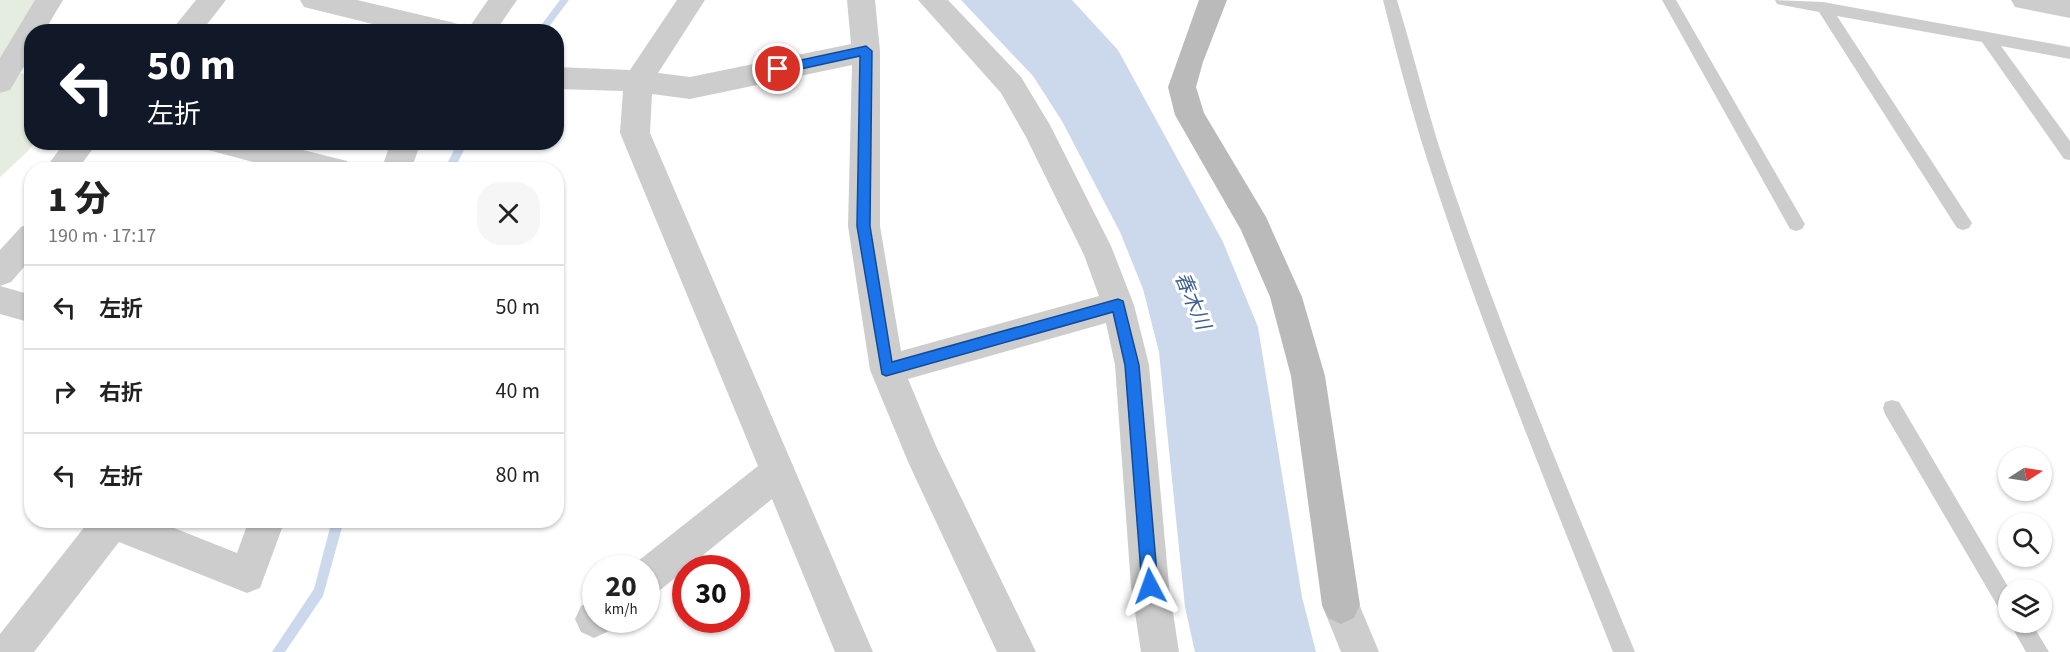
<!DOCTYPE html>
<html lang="ja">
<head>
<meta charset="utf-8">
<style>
  body { margin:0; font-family:"Source Sans 3","Noto Sans JP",sans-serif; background:#f6f6f6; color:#222; height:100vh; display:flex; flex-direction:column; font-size:22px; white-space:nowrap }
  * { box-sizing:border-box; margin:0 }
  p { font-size:20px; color:#767676 }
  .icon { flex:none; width:33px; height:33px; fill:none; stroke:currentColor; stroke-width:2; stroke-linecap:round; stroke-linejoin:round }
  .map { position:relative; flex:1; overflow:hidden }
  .details { position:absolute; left:24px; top:162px; width:540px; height:366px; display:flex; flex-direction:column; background:#fff; border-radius:24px; box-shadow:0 2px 4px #0004 }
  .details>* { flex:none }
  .top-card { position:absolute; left:24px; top:24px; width:540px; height:126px; border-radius:24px; box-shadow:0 2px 4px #0004; background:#111827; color:#fff; overflow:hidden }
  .needle { width:39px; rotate:78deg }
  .controls { position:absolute; left:1998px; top:447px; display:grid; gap:12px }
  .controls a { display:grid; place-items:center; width:54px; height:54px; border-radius:50%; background:#fff; box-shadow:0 2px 4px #0004; font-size:30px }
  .speed { position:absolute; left:582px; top:555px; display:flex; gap:12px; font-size:30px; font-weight:700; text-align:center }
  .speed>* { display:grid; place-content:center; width:78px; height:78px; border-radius:50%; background:#fff; box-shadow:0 2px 4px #0004; line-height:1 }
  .speed small { font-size:15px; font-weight:400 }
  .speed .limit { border:9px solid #d22; background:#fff; color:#111 }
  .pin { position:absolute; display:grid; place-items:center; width:51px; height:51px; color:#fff; margin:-26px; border:3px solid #fff; border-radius:50%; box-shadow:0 2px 6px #0007 }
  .me { position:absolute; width:66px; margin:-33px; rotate:356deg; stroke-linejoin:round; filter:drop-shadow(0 0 4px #0008) }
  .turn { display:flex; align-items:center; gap:21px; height:126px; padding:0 24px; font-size:27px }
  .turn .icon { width:78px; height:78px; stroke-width:2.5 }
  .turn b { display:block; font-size:42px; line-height:51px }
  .round { display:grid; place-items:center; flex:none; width:63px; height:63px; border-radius:24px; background:#f6f6f6 }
  .head { display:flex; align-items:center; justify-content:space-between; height:102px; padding:0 24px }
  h1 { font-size:36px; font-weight:800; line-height:45px }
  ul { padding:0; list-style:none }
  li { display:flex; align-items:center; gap:18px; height:84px; padding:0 24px; border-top:2px solid #e0e0e0 }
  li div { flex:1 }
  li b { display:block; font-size:22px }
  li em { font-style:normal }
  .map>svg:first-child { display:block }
  .green { fill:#e4eddf }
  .water { fill:#ccd9ec }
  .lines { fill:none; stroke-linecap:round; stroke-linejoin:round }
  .stream { fill:#ccd9ec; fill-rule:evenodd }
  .lane { fill:#cdcdcd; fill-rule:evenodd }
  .street { fill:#cdcdcd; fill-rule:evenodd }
  .secondary { fill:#bababa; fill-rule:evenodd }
  .route { fill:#1a73e8; stroke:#114b97; stroke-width:1.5 }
  .labels { text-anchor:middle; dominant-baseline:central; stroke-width:6; stroke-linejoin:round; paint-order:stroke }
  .water-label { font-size:20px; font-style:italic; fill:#3f6292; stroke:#fff }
</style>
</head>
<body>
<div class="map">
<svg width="2070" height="652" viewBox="0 0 2070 652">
  <rect width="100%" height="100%" fill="#fff"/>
  <g class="green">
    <polygon points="0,0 37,0 0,67"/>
    <polygon points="0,72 31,74 32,142 34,143 29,150 0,177"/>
  </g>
  <polygon class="water" points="961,0 1072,0 1118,50 1223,242 1258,327 1302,597 1316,652 1195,652 1185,607 1159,352 1143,289 1120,232 1062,121 1033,76"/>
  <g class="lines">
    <g class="stream">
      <polygon points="560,0 569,0 545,32 536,32"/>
      <polygon points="458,142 468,142 454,170 444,170"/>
      <polygon points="332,520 344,520 323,596 285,652 272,652 314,589"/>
    </g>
    <g class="lane">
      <path d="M1383 0H1397C1411 46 1423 94 1437 140 1493 314 1565 483 1635 652H1613C1546 483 1476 314 1421 140 1407 94 1395 47 1383 0Z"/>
      <polygon points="1662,0 1676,0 1802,219 1805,224 1802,229 1796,231 1790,229"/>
      <polygon points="1775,0 1823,2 2070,47 2070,59 2001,46 2070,141 2070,160 2064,159 1982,42 1837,16 1972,223 1969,228 1963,230 1957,228 1819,12 1782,5 1777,4"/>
      <polygon points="1892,400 1899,402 2010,590 2008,590 2008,615 2001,612 1885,414 1883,408 1885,402"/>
      <polygon points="2009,622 2031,622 2049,652 2026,652"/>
    </g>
    <g class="street">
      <polygon points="35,0 63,0 44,32 32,32 32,53 10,90 0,93 0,58"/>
      <polygon points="196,0 226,0 201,32 170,32"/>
      <polygon points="300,0 357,0 451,22 461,25 465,32 405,32 304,7"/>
      <polygon points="488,0 517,0 495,32 466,32"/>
      <polygon points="677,0 705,0 658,73 690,77 851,44 847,0 875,0 880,51 880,226 901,351 1099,296 1084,255 1026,137 1001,93 918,0 948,0 1021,77 1050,125 1111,246 1134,305 1149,365 1169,586 1179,652 1141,652 1131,586 1115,365 1106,323 908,379 936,446 1036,652 997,652 909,464 870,370 848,226 852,65 690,99 652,94 650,133 873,652 835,652 772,499 659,591 646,596 646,568 631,568 633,565 758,466 620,133 623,91 556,89 556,67 630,70"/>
      <polygon points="2011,0 2070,0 2070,18 2015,7"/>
      <polygon points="65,142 98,142 77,170 44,170"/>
      <polygon points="204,142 271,142 347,161 351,170 284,170 208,150"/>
      <polygon points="391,142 421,142 411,170 381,170"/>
      <polygon points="32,223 32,258 11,282 0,286 0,250 21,227"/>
      <polygon points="0,286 32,295 32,323 0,314"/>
      <polygon points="90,520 154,520 237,553 249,520 285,520 260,588 247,593 119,542 34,652 0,652 0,634"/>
      <polygon points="1341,586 1354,592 1379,652 1341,652 1322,605 1328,592"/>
      <polygon points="596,599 596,620 614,620 609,631 594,638 581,632 575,619 581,606"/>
    </g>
    <polygon class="secondary" points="1199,0 1227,0 1203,62 1196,87 1204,113 1266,217 1302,297 1325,376 1360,605 1354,618 1341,624 1328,618 1322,605 1291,376 1270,297 1241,230 1175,115 1168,87"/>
  </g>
  <polygon class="route" points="866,46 872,51 870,226 892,362 1118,299 1123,301 1139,365 1158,586 1155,592 1150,594 1144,592 1142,586 1125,365 1113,312 886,376 882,374 857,226 860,56 778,74 772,69 778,65"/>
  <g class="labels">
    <g class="water-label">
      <text transform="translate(1192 301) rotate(67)">春木川</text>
    </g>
  </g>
</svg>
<div class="controls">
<a><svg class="needle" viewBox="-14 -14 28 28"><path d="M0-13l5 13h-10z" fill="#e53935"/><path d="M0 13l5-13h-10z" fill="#767676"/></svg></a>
<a><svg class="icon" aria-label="search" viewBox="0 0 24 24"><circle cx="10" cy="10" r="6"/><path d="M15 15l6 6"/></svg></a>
<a><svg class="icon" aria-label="layers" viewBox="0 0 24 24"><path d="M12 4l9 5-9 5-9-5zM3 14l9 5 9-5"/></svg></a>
</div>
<div class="speed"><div>20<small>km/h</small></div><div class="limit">30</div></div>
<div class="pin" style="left:778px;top:69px;background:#d93025"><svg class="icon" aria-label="arrive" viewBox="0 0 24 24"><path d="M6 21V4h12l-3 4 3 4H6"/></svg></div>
<svg class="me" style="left:1150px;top:586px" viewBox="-20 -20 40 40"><path d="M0-17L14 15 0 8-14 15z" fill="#1a73e8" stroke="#fff" stroke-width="4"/></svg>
<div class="top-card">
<div class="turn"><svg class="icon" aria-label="left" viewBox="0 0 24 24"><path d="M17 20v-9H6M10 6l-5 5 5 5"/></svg><div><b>50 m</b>左折</div></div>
</div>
<section class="details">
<div class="head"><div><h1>1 分</h1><p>190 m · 17:17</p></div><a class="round"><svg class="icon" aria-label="close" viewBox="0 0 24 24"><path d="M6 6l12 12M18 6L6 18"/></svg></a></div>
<ul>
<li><svg class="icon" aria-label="left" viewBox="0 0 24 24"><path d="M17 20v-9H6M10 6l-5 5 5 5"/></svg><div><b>左折</b></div><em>50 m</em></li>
<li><svg class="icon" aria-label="right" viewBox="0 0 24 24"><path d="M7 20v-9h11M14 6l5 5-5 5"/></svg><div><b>右折</b></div><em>40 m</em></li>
<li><svg class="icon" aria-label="left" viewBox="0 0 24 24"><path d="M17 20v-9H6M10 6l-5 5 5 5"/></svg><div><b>左折</b></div><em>80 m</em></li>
</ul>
</section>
</div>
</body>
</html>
